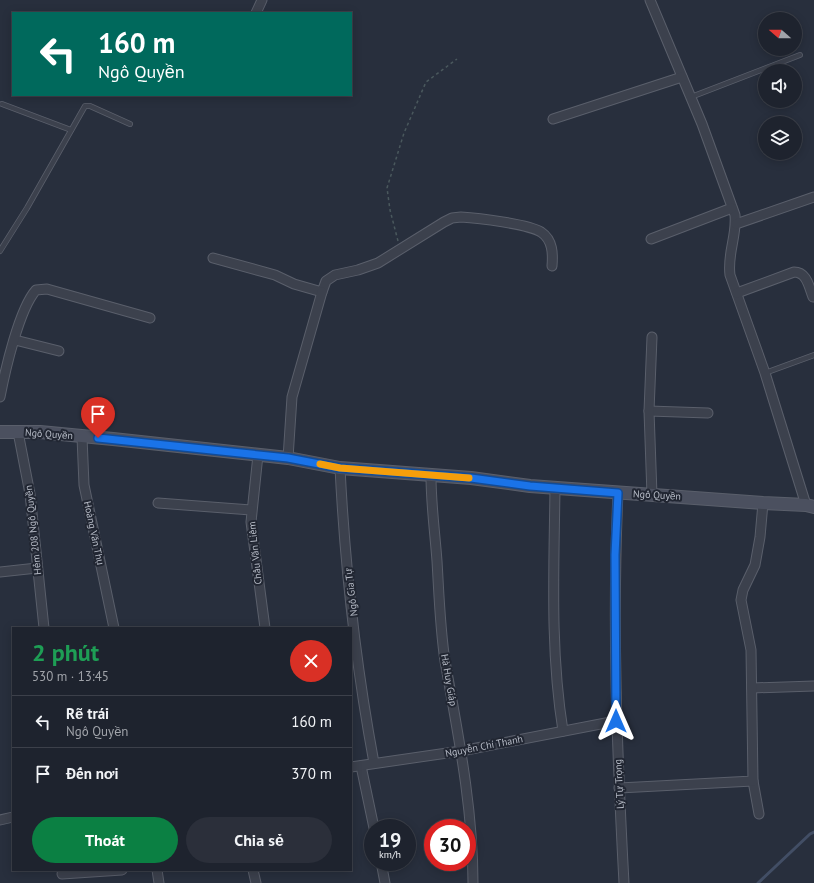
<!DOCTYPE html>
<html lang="vi">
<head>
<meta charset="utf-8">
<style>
  body { margin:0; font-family:"PT Sans",sans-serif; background:#2b2f3a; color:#f1f3f6; height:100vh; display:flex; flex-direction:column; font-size:15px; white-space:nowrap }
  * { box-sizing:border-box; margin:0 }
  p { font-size:13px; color:#a1a4aa }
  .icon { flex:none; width:22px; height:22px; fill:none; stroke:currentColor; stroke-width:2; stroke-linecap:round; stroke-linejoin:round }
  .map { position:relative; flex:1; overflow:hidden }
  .drawer { position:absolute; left:12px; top:627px; width:340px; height:244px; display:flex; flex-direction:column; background:#1e232e; border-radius:0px; box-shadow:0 2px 10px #0003,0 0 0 1px #3c404a }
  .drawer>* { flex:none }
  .banner { position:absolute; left:12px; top:12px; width:340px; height:84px; border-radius:0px; box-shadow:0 2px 10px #0003,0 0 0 1px #3c404a; background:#00695c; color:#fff; overflow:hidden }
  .needle { width:26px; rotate:290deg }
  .controls { position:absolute; left:758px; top:12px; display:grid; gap:8px }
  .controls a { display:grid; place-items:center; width:44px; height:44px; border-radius:50%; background:#1e232e; box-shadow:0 2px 10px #0003,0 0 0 1px #3c404a; font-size:20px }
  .speed { position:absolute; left:364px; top:819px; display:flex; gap:8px; font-size:20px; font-weight:700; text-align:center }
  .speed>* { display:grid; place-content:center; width:52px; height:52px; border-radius:50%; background:#1e232e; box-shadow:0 2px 10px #0003,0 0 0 1px #3c404a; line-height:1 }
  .speed small { font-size:10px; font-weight:400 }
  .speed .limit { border:6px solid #d22; background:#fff; color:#111 }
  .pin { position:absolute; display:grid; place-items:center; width:34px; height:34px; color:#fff; margin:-41px -17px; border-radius:50% 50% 50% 0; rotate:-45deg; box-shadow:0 0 4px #0007 }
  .pin .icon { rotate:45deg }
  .me { position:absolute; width:44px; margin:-22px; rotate:0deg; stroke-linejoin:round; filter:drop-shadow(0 0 3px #0008) }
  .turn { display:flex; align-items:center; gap:14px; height:84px; padding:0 20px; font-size:18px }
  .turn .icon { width:52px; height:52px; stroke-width:2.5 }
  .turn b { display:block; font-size:28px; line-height:34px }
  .round { display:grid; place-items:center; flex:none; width:42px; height:42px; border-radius:21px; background:#2b2f3a }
  .headline { display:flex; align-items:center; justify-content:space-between; height:68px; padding:0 20px }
  h1 { font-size:24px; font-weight:700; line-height:30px; color:#1e9e55 }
  .primary-button { display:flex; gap:8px; margin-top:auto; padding:8px 20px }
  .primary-button a { flex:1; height:46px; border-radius:24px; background:#0b8043; color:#fff; font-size:16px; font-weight:700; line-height:46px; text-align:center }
  .primary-button a+a { background:#2b2f3a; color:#f1f3f6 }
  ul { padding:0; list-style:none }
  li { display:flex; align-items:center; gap:12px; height:52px; padding:0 20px; border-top:1px solid #3c404a }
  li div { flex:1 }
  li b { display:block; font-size:15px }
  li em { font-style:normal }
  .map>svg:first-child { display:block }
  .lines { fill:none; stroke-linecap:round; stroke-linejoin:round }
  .stream { stroke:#424e65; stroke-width:3 }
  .lane-casing { stroke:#5a5f6b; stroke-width:6 }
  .street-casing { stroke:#5a5f6b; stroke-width:11 }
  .secondary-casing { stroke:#5a5f6b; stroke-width:14 }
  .path { stroke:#4a585d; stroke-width:1.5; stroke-dasharray:3 3; stroke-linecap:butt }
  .lane { stroke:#3c414d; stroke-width:4.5 }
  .street { stroke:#3c414d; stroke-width:9 }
  .secondary { stroke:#4b505f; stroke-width:12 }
  .route-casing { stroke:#114b97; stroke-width:10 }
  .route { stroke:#1a73e8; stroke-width:7 }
  .slow { stroke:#f59e0b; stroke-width:7 }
  .labels { text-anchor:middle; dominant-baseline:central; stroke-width:4; stroke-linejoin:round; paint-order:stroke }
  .street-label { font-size:10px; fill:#b8bdc8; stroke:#212632 }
</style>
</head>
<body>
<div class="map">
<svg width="814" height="883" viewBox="0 0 814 883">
  <rect width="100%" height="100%" fill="#282f3d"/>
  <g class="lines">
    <polyline class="stream" points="758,883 810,834 814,832"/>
    <defs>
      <g id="lane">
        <polyline points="691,97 800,55"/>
        <polyline points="2,104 71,130"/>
        <polyline points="0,251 27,208 85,106 90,106 130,124"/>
        <polyline points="765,373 814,355"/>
      </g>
      <g id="street">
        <path d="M650 0 702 124 735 215C737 236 727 254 730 275L765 373 806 505"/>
        <polyline points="256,13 262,0"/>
        <polyline points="553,119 682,77"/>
        <polyline points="736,224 814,197"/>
        <polyline points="651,239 732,208"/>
        <path d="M213 258 275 275 294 284 322 292 326 281 335 275 358 270 378 263 444 222 452 218 461 217C478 218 528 224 541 232 553 240 553 254 552 266"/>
        <path d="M737 293 794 272C807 272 809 287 813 297"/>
        <polyline points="15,340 59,351"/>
        <path d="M0 397C5 371 19 309 36 290L47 289 150 318"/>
        <polyline points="649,411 708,413"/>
        <polyline points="18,432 30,494 44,628"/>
        <polyline points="82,437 84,485 114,628"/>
        <polyline points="258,455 251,522 265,628"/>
        <polyline points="288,458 292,397 322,292"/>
        <path d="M340 468C345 567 356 666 374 763"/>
        <path d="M431 476C431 505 435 533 437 561 439 594 440 628 445 661 458 734 473 808 473 883"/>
        <path d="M555 488C554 569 550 650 563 731"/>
        <path d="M618 493C612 623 617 753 624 883"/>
        <polyline points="652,495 649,411 652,337"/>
        <polyline points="158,503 251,510"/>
        <polyline points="0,572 37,568"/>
        <polyline points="752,688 814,686"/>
        <polyline points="361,766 374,828"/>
        <polyline points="351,767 461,751 616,721"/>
        <polyline points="753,781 759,814"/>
        <polyline points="619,788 753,781 751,650 741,600 743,590 755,565 760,537 763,503"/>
        <polyline points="0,820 13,817"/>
        <polyline points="381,862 385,883"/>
        <polyline points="157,870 159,883"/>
        <polyline points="253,870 256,883"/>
        <polyline points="62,874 122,870"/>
      </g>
      <polyline id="secondary" points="0,432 40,432 113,439 288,458 340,468 471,478 530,486 763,503 806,505 814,507"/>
    </defs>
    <use href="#lane" class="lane-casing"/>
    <use href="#street" class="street-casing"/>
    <use href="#secondary" class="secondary-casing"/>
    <polyline class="path" points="398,241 390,210 387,188 404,133 426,82 457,59"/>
    <use href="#lane" class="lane"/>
    <use href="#street" class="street"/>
    <use href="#secondary" class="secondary"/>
  </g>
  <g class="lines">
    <defs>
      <polyline id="route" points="98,438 288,458 340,468 471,478 530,486 618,493 615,555 616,721"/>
    </defs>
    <use href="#route" class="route-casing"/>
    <use href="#route" class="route"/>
    <polyline class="slow" points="320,464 340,468 469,478"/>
  </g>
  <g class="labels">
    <g class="street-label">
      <text transform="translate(49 434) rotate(4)">Ngô Quyền</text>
      <text transform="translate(657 495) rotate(3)">Ngô Quyền</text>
      <text transform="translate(33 530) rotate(-96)">Hẻm 208 Ngô Quyền</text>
      <text transform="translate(94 533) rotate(78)">Hoàng Văn Thụ</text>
      <text transform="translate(255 553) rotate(-96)">Châu Văn Liêm</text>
      <text transform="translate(351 592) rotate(-97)">Ngô Gia Tự</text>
      <text transform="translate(449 680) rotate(80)">Hà Huy Giáp</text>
      <text transform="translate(484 746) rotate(-11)">Nguyễn Chí Thanh</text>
      <text transform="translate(619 784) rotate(-93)">Lý Tự Trọng</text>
    </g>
  </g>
</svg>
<div class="controls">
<a><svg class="needle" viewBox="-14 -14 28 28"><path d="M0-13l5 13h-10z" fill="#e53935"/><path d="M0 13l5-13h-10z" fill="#a1a4aa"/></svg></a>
<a><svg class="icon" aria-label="sound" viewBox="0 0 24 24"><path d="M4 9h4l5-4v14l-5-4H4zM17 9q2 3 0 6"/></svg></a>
<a><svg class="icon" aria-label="layers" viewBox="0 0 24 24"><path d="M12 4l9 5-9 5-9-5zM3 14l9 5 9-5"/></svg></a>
</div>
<div class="speed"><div>19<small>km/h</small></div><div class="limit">30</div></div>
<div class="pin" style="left:98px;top:438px;background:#d93025"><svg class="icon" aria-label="arrive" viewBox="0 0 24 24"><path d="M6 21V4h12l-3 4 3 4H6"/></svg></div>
<svg class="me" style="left:616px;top:721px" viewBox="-20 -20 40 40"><path d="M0-17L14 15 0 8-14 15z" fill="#1a73e8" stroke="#fff" stroke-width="4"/></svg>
<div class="banner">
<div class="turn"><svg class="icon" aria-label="left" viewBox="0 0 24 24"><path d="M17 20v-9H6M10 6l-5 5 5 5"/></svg><div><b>160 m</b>Ngô Quyền</div></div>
</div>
<section class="drawer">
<div class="headline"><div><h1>2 phút</h1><p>530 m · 13:45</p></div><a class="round" style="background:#d93025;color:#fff"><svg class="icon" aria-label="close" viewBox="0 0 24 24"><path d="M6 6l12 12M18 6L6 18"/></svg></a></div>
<ul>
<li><svg class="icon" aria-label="left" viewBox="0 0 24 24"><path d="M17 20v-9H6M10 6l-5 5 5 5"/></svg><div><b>Rẽ trái</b><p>Ngô Quyền</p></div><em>160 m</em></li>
<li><svg class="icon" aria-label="arrive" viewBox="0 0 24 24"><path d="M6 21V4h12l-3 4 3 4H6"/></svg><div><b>Đến nơi</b></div><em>370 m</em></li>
</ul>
<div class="primary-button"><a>Thoát</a><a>Chia sẻ</a></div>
</section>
</div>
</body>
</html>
